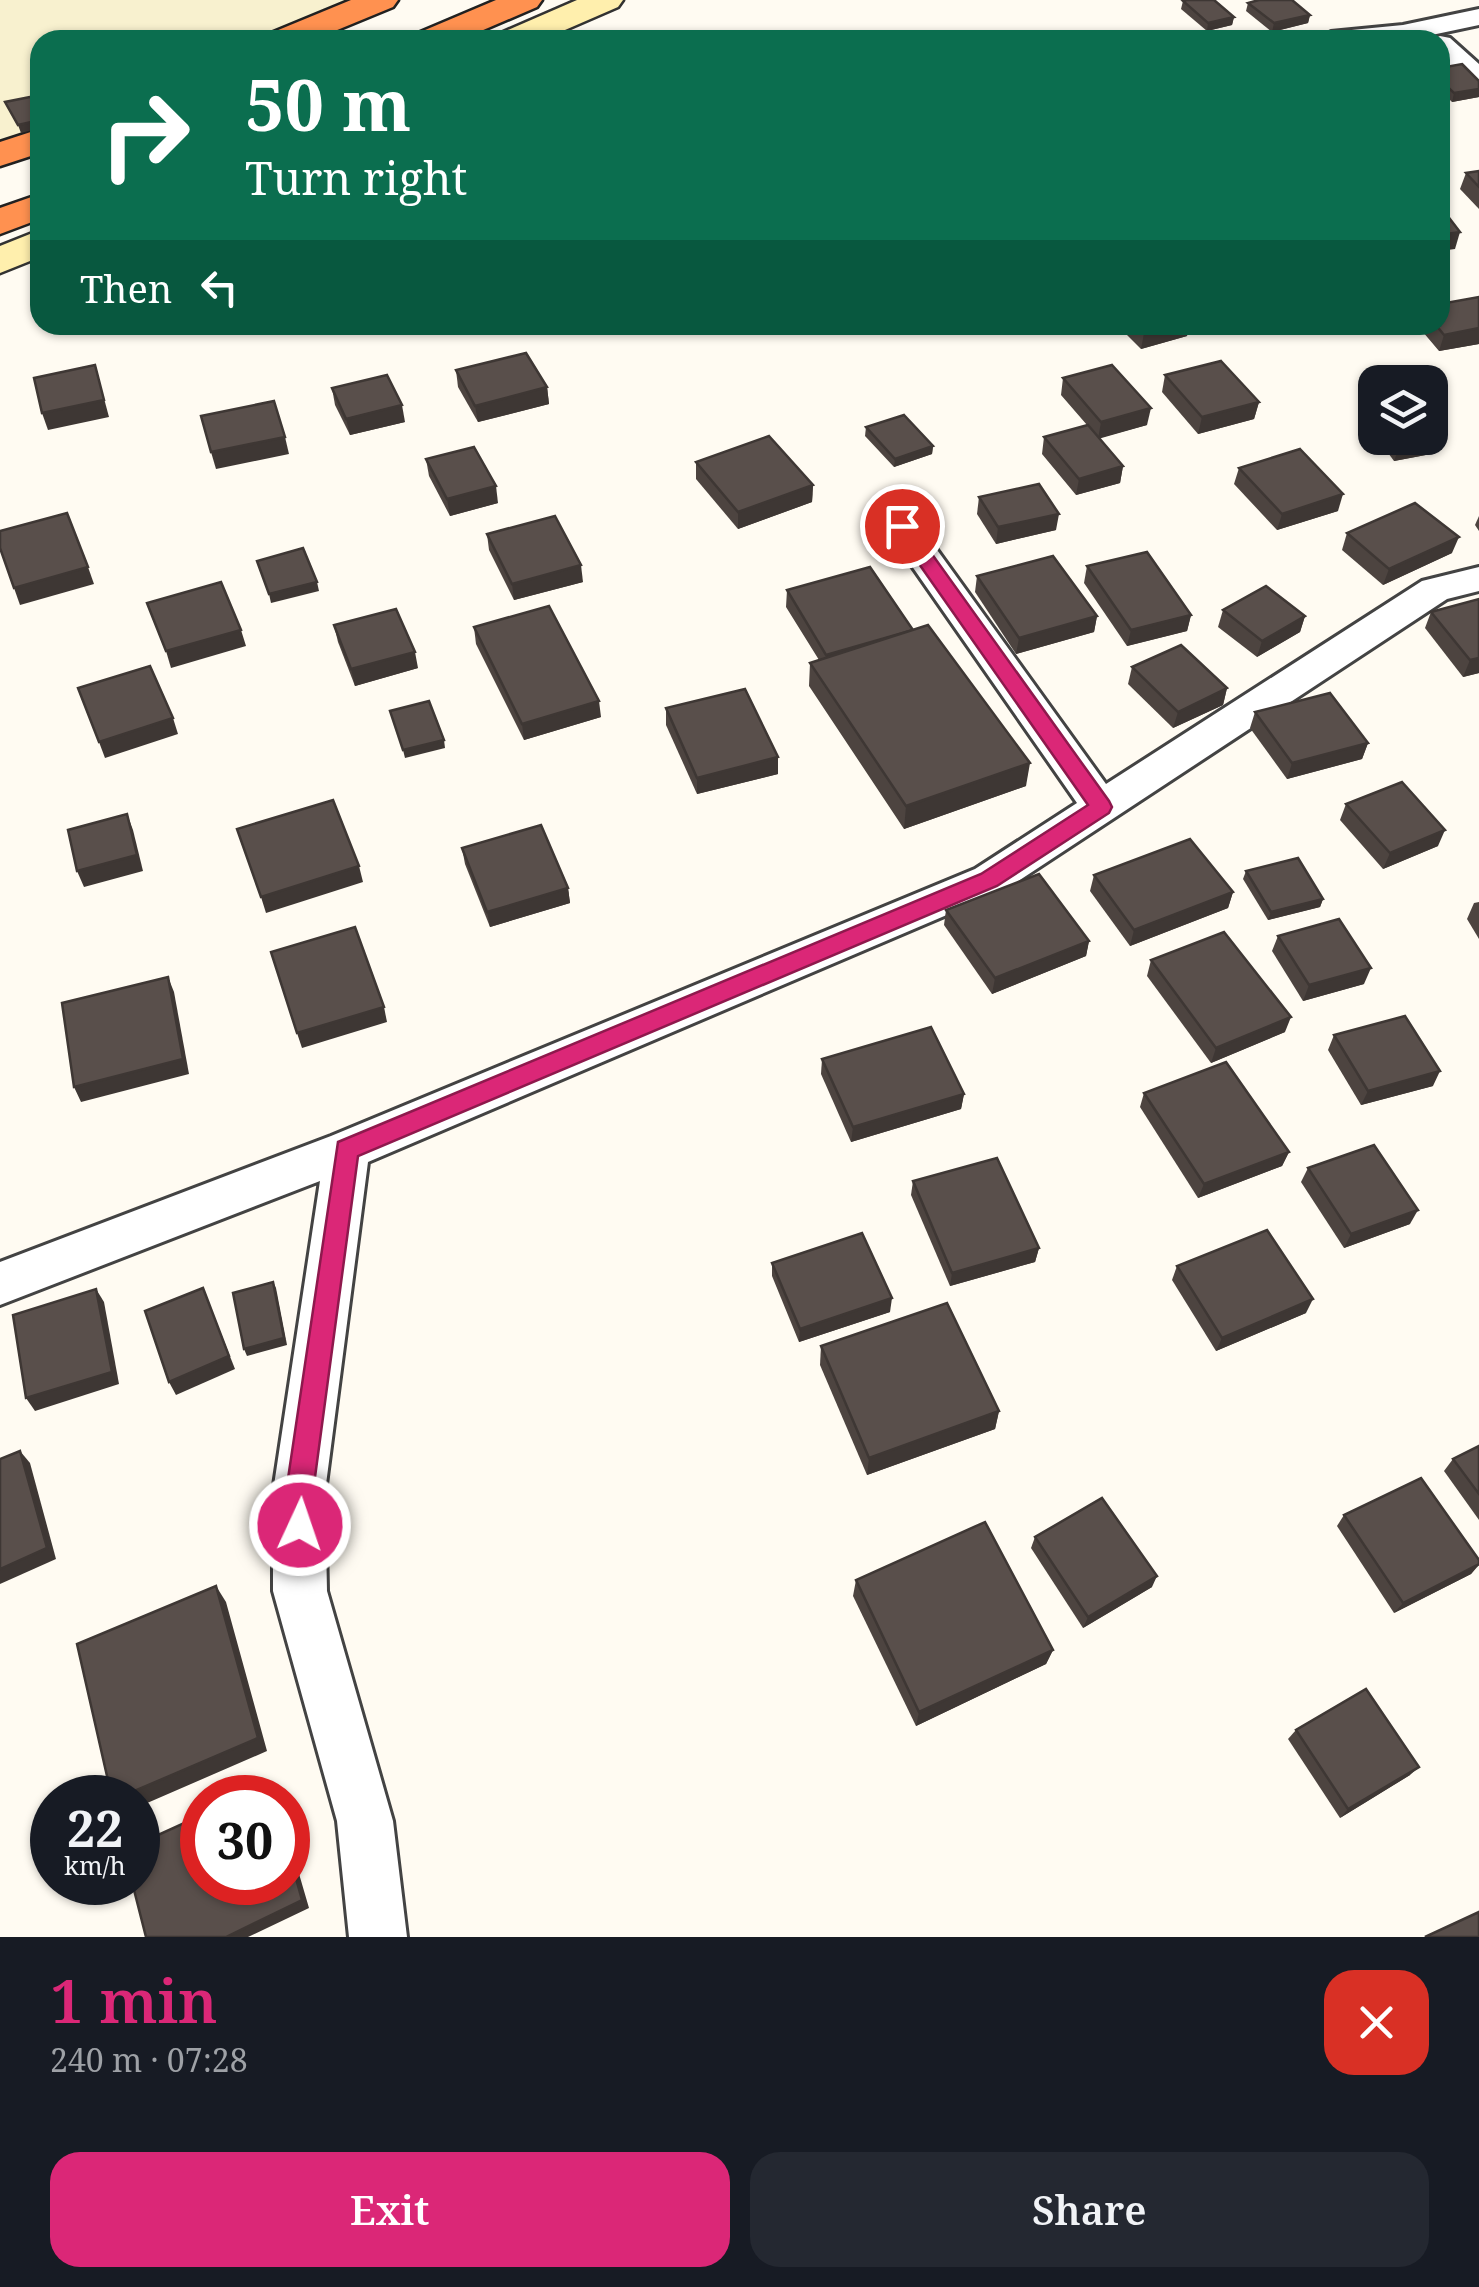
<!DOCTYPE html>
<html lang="en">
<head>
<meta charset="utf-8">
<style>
  body { margin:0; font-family:"Noto Serif",serif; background:#242831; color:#f1f3f6; height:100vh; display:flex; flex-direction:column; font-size:38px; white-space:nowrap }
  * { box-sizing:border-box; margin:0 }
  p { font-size:32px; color:#9ea1a6 }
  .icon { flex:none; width:55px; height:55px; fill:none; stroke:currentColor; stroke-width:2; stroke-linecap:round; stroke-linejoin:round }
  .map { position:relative; height:1937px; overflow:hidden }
  .side { display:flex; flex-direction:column; background:#171b24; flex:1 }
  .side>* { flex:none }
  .guide { position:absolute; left:30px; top:30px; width:1420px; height:305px; border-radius:30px; box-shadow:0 2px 8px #0004; background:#0b6e4f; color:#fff; overflow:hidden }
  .controls { position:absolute; left:1358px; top:365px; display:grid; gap:20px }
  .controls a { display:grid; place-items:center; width:90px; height:90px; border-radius:20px; background:#171b24; box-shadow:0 2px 8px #0004; font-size:50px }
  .speed { position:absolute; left:30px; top:1775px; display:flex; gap:20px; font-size:50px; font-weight:700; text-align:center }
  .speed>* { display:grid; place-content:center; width:130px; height:130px; border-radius:50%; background:#171b24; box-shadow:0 2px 8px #0004; line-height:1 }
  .speed small { font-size:25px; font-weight:400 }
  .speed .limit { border:15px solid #d22; background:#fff; color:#111 }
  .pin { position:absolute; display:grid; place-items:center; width:85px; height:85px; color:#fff; margin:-42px; border:5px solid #fff; border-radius:50%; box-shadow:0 2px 10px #0007 }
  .me { position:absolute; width:110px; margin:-55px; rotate:3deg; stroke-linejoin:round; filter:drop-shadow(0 0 8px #0008) }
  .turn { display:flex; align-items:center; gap:35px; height:210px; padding:0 50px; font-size:45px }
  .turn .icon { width:130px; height:130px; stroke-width:2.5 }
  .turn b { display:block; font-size:70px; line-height:85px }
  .then { display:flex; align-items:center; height:95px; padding:0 50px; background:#0003; gap:20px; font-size:38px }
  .round { display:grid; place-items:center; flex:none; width:105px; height:105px; border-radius:30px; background:#242831 }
  .headline { display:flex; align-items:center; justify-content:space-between; height:170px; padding:0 50px }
  h1 { font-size:60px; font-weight:600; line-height:75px; color:#db2777 }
  .button { display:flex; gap:20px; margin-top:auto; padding:20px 50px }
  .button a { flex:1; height:115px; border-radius:30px; background:#db2777; color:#fff; font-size:40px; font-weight:600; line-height:115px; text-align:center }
  .button a+a { background:#242831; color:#f1f3f6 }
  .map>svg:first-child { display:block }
  .farmland { fill:#f8f1cf }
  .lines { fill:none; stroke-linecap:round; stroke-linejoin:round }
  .street-casing { stroke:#434343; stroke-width:6 }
  .secondary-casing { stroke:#323232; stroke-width:5 }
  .highway-casing { stroke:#212121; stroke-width:5 }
  .street { fill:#fff; fill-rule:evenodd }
  .secondary { fill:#ffefad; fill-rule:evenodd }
  .highway { fill:#ff9150; fill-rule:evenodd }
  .wall { fill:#4d4440 }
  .shaded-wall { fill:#3e3734 }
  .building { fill:#594f4b; stroke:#3e3734; stroke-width:2.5 }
  .route { fill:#db2777; stroke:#8e194d; stroke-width:2.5 }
</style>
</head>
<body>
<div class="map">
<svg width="1479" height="1937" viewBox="0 0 1479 1937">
  <rect width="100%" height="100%" fill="#fffbf2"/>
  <polygon class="farmland" points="0,0 377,0 273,40 40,40 40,139 0,158"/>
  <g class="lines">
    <defs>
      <g id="street">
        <polygon points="1479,9 1479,25 1408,40 1318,40 1331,32 1403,25"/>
        <polygon points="1440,36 1450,38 1479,64 1479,86 1469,84 1440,58 1440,40 1429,40"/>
        <polygon points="902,514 914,518 1106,784 1422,581 1479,567 1479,591 1447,599 1003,891 368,1162 325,1492 327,1591 393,1821 407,1937 349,1937 337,1821 273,1591 273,1492 320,1181 0,1305 0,1262 331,1136 975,869 1077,803 884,526 890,518"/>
      </g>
      <g id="secondary">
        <polygon points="577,0 623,0 618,7 542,40 496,40 501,33"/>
        <polygon points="40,230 40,257 0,273 0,246"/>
      </g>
      <g id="highway">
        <polygon points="351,0 398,0 393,7 313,40 266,40 271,33"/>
        <polygon points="496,0 542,0 537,7 460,40 413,40 418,33"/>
        <polygon points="40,129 40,153 0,166 0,142"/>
        <polygon points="40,194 40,219 0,234 0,208"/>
      </g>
    </defs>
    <use href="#street" class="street-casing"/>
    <use href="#secondary" class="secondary-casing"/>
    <use href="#highway" class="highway-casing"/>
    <use href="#street" class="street"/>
    <use href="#secondary" class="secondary"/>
    <use href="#highway" class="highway"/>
  </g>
  <g class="wall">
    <polygon points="1183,1 1234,17 1232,25 1207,31 1181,9"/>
    <polygon points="1248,3 1310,15 1308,23 1272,32 1246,11"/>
    <polygon points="1440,68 1479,81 1479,97 1452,102 1440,90"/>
    <polygon points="1479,171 1479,209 1460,189 1466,173"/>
    <polygon points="1479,297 1479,344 1439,351 1417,325 1440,325"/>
    <polygon points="1117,325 1189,325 1187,336 1141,349"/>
    <polygon points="456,370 547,387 549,404 478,422 458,387"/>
    <polygon points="1165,375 1259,402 1254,419 1198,434 1162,392"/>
    <polygon points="1063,378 1147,425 1099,438 1123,466 1120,483 1076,495 1042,454 1044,437 1087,425 1061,395"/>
    <polygon points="332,388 405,422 350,435 335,405"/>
    <polygon points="1372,418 1375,418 1375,435 1369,427"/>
    <polygon points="866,427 933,446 932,454 894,467 865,436"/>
    <polygon points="1377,438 1428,438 1434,446 1431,454 1394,461"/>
    <polygon points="426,459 498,503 450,516 429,476"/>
    <polygon points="696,462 813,485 812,502 738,529 696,479"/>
    <polygon points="1239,468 1338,511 1277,530 1234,484"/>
    <polygon points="979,497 1056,530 996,544 977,514"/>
    <polygon points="1479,516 1479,531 1475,525"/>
    <polygon points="1347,533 1452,553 1383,585 1342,550"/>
    <polygon points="487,534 583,582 514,600 489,550"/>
    <polygon points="1087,566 1191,615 1187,631 1127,646 1084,583"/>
    <polygon points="977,576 1097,616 1094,632 1016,654 975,592"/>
    <polygon points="787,590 913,630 1026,786 904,829 809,686 810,663 819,660 786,607"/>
    <polygon points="1479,599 1479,673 1463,677 1425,628 1431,612"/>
    <polygon points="1223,610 1305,616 1300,632 1257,657 1218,627"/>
    <polygon points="334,625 418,668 355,686 338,642"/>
    <polygon points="474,627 601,717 524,740 476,644"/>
    <polygon points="1132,667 1227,688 1223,705 1173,728 1128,684"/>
    <polygon points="666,708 778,757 778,774 697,794 666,725"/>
    <polygon points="1255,712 1368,743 1362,759 1287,779 1250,728"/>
    <polygon points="1346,804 1438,846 1383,869 1340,820"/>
    <polygon points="462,848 568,888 570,903 490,927 465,864"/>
    <polygon points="1246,871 1323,899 1320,907 1268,920 1243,879"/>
    <polygon points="1094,875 1233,892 1228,908 1130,946 1090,891"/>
    <polygon points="1479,902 1479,939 1467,919 1474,903"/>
    <polygon points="946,910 1089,941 1086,956 992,994 944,925"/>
    <polygon points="1278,936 1364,984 1303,1001 1272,951"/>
    <polygon points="1151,960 1285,1032 1211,1063 1147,976"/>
    <polygon points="1334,1035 1433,1086 1361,1105 1328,1050"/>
    <polygon points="822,1059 964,1094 961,1109 851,1142 821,1074"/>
    <polygon points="1144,1093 1289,1152 1282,1166 1198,1198 1140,1107"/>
    <polygon points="1308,1168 1410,1224 1344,1248 1301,1182"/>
    <polygon points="913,1181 1039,1248 1035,1262 950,1286 911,1195"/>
    <polygon points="772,1263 890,1312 799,1342 772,1276"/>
    <polygon points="1177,1266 1306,1313 1216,1351 1172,1280"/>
    <polygon points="821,1346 999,1411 995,1429 867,1475 820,1365"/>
    <polygon points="1479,1446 1479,1520 1444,1471 1453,1459"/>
    <polygon points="1344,1515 1479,1560 1479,1565 1471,1574 1394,1613 1337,1526"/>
    <polygon points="1035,1537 1152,1587 1083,1628 1031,1548"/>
    <polygon points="856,1580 1053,1650 1046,1664 916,1726 853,1596"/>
    <polygon points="1296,1730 1410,1775 1340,1818 1288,1739"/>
  </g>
  <g class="shaded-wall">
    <polygon points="1310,15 1308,23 1272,32 1274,23"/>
    <polygon points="1234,17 1232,25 1207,31 1208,23"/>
    <polygon points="1479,89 1479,97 1452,102 1454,93"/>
    <polygon points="40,120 40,128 21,133 18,125"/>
    <polygon points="1460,232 1455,249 1440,251 1440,235"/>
    <polygon points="882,325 904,325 882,330"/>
    <polygon points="1172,325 1189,325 1187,336 1141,349 1144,333"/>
    <polygon points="1479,328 1479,344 1439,351 1444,335"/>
    <polygon points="95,365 109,417 48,430 42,413"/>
    <polygon points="547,387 549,404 478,422 475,406"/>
    <polygon points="1259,402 1254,419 1198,434 1202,417"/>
    <polygon points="402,405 405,422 350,435 346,419"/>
    <polygon points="1151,408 1147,425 1098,439 1101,422"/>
    <polygon points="285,437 289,454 216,469 211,452"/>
    <polygon points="933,446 932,454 894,467 895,459"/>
    <polygon points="1434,446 1431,454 1394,461 1397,453"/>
    <polygon points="1123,466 1120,483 1076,495 1079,479"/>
    <polygon points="813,485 812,502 738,529 738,512"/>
    <polygon points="496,486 498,503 450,516 447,499"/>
    <polygon points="1343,494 1338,511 1277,530 1282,514"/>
    <polygon points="1059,514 1056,530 996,544 998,527"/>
    <polygon points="1459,537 1452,553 1383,585 1389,569"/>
    <polygon points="581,565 583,582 514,600 512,584"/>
    <polygon points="88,567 94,584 20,605 14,588"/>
    <polygon points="317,582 319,591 271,603 269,594"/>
    <polygon points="1191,615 1187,631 1127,646 1131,630"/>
    <polygon points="1097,616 1094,632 1016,654 1019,638"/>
    <polygon points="1305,616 1300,632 1257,657 1262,641"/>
    <polygon points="241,630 246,646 171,668 166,651"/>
    <polygon points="913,630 826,671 826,655"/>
    <polygon points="415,652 418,668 355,686 351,669"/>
    <polygon points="1479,658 1479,673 1463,677 1470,660"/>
    <polygon points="1227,688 1223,705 1173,728 1178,712"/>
    <polygon points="599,701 601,717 524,740 522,724"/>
    <polygon points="173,718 178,734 105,758 99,742"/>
    <polygon points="444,740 445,748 405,758 403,750"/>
    <polygon points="1368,743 1362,759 1287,779 1292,763"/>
    <polygon points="778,757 778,774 697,794 697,778"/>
    <polygon points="1030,763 1026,786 904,829 906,806"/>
    <polygon points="127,814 133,830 143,871 84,887 77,871"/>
    <polygon points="1445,830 1438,846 1383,869 1390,853"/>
    <polygon points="359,866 363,882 266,913 261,897"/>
    <polygon points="568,888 570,903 490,927 487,912"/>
    <polygon points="1233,892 1228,908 1130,946 1134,930"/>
    <polygon points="1323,899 1320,907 1268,920 1271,912"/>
    <polygon points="1089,941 1086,956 992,994 995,978"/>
    <polygon points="1371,968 1364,984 1303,1001 1309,985"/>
    <polygon points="168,977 174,992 189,1074 81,1102 74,1087"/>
    <polygon points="384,1007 387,1022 302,1048 297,1033"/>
    <polygon points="1291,1017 1285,1032 1211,1063 1216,1048"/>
    <polygon points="1440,1071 1433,1086 1361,1105 1368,1091"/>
    <polygon points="964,1094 961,1109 851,1142 853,1127"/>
    <polygon points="1289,1152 1282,1166 1198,1198 1204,1184"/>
    <polygon points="1418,1210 1410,1224 1344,1248 1351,1234"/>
    <polygon points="1039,1248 1035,1262 950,1286 952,1273"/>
    <polygon points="273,1282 276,1288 287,1345 247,1356 244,1349"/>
    <polygon points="203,1288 235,1369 176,1395 169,1382"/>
    <polygon points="96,1289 104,1302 119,1384 35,1411 26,1398"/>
    <polygon points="892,1298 890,1312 799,1342 800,1329"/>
    <polygon points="1313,1299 1306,1313 1216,1351 1222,1338"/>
    <polygon points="999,1411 995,1429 867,1475 869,1458"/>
    <polygon points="20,1451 30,1463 56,1559 0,1584 0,1569"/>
    <polygon points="1479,1564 1471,1574 1394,1613 1403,1603"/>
    <polygon points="1157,1576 1152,1587 1083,1628 1088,1617"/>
    <polygon points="216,1586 226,1602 267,1751 138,1807 138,1798 118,1798"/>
    <polygon points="1053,1650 1046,1664 916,1726 919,1712"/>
    <polygon points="1419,1767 1410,1775 1340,1818 1348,1809"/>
    <polygon points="288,1836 309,1908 248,1937 226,1937 288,1850"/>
  </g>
  <g class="building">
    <polygon points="1187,0 1214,0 1234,17 1208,23 1183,1"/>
    <polygon points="1259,0 1292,0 1310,15 1274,23 1248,3"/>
    <polygon points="1122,35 1128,40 1105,40"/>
    <polygon points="1462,64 1479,81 1479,89 1454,93 1440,80 1440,68"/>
    <polygon points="40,95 40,120 18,125 5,102"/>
    <polygon points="1479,171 1479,187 1466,173"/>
    <polygon points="1440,206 1460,232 1440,235"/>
    <polygon points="1479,297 1479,328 1444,335 1436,325 1440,325 1440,304"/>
    <polygon points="1137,325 1172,325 1144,333"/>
    <polygon points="526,353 547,387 475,406 456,370"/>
    <polygon points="1221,361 1259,402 1202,417 1165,375"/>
    <polygon points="95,365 104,400 42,413 34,378"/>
    <polygon points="1112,365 1151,408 1101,422 1063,378"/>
    <polygon points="387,375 402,405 346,419 332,388"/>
    <polygon points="274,401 285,437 211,452 201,416"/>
    <polygon points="904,415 933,446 895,459 866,427"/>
    <polygon points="1088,425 1123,466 1079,479 1044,437"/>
    <polygon points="769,436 813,485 738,512 696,462"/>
    <polygon points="1386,438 1428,438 1434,446 1397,453"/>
    <polygon points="474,447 496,486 447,499 426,459"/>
    <polygon points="1300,449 1343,494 1282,514 1239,468"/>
    <polygon points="1039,484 1059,514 998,527 979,497"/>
    <polygon points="1415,503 1459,537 1389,569 1347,533"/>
    <polygon points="67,513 88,567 14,588 0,548 0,531"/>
    <polygon points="555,516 581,565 512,584 487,534"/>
    <polygon points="303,548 317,582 269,594 257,561"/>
    <polygon points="1147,552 1191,615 1131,630 1087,566"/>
    <polygon points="1053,556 1097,616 1019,638 977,576"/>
    <polygon points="870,567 913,630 826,655 787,590"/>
    <polygon points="221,582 241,630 166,651 147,603"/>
    <polygon points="1266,586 1305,616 1262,641 1223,610"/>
    <polygon points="1479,599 1479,658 1470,660 1431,612"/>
    <polygon points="549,606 599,701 522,724 474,627"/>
    <polygon points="396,609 415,652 351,669 334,625"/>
    <polygon points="928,625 1030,763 906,806 810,663"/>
    <polygon points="1181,645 1227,688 1178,712 1132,667"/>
    <polygon points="150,666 173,718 99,742 78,688"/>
    <polygon points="745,689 778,757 697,778 666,708"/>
    <polygon points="1330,693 1368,743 1292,763 1255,712"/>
    <polygon points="429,701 444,740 403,750 390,711"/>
    <polygon points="1402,782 1445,830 1390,853 1346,804"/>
    <polygon points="333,800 359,866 261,897 237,829"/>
    <polygon points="127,814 137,855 77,871 68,830"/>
    <polygon points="541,825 568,888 487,912 462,848"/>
    <polygon points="1190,839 1233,892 1134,930 1094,875"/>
    <polygon points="1298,858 1323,899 1271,912 1246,871"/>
    <polygon points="1039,874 1089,941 995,978 946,910"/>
    <polygon points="1339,919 1371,968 1309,985 1278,936"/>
    <polygon points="355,927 384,1007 297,1033 271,952"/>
    <polygon points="1224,932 1291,1017 1216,1048 1151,960"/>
    <polygon points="168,977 183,1059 74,1087 62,1003"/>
    <polygon points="1405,1016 1440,1071 1368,1091 1334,1035"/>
    <polygon points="931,1027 964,1094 853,1127 822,1059"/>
    <polygon points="1226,1062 1289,1152 1204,1184 1144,1093"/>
    <polygon points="1374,1145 1418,1210 1351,1234 1308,1168"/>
    <polygon points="997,1158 1039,1248 952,1273 913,1181"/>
    <polygon points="1267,1230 1313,1299 1222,1338 1177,1266"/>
    <polygon points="862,1233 892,1298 800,1329 772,1263"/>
    <polygon points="273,1282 284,1338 244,1349 233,1293"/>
    <polygon points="203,1288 229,1356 169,1382 145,1311"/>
    <polygon points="96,1289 112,1372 26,1398 13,1315"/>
    <polygon points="947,1303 999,1411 869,1458 821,1346"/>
    <polygon points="1479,1446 1479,1494 1453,1459"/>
    <polygon points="20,1451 47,1548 0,1569 0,1459"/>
    <polygon points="1421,1478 1479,1560 1479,1564 1403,1603 1344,1515"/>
    <polygon points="1102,1498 1157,1576 1088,1617 1035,1537"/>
    <polygon points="985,1522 1053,1650 919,1712 856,1580"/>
    <polygon points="216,1586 258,1738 118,1798 112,1798 77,1644"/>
    <polygon points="1366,1689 1419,1767 1348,1809 1296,1730"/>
    <polygon points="268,1785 272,1798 241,1798"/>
    <polygon points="202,1815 202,1882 288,1882 288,1850 302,1900 226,1937 146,1937 132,1882 138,1882 138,1844"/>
    <polygon points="1479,1912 1479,1937 1425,1937"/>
  </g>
  <polygon class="route" points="902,520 909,522 1109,801 1112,807 1109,813 997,886 358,1156 313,1492 313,1525 309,1535 300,1539 290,1535 286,1525 286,1492 338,1142 981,874 1088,805 896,531 893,526"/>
</svg>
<div class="controls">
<a><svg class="icon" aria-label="layers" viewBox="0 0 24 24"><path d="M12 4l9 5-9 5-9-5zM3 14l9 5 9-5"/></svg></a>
</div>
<div class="speed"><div>22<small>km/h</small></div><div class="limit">30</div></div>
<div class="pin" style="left:902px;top:526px;background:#d93025"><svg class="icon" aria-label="arrive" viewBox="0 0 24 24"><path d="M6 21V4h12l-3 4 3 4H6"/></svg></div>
<svg class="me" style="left:300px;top:1525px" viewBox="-20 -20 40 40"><circle r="17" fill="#db2777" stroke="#fff" stroke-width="3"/><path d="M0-11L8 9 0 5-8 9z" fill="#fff"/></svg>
<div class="guide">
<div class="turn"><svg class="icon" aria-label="right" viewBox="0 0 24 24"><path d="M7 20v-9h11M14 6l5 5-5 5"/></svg><div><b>50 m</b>Turn right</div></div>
<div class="then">Then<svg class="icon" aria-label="left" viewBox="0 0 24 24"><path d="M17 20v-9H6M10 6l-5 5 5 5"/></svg></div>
</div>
</div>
<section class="side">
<div class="headline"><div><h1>1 min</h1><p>240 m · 07:28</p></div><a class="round" style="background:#d93025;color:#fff"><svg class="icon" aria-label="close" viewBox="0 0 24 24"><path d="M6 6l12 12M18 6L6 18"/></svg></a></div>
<div class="button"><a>Exit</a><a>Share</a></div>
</section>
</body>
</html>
